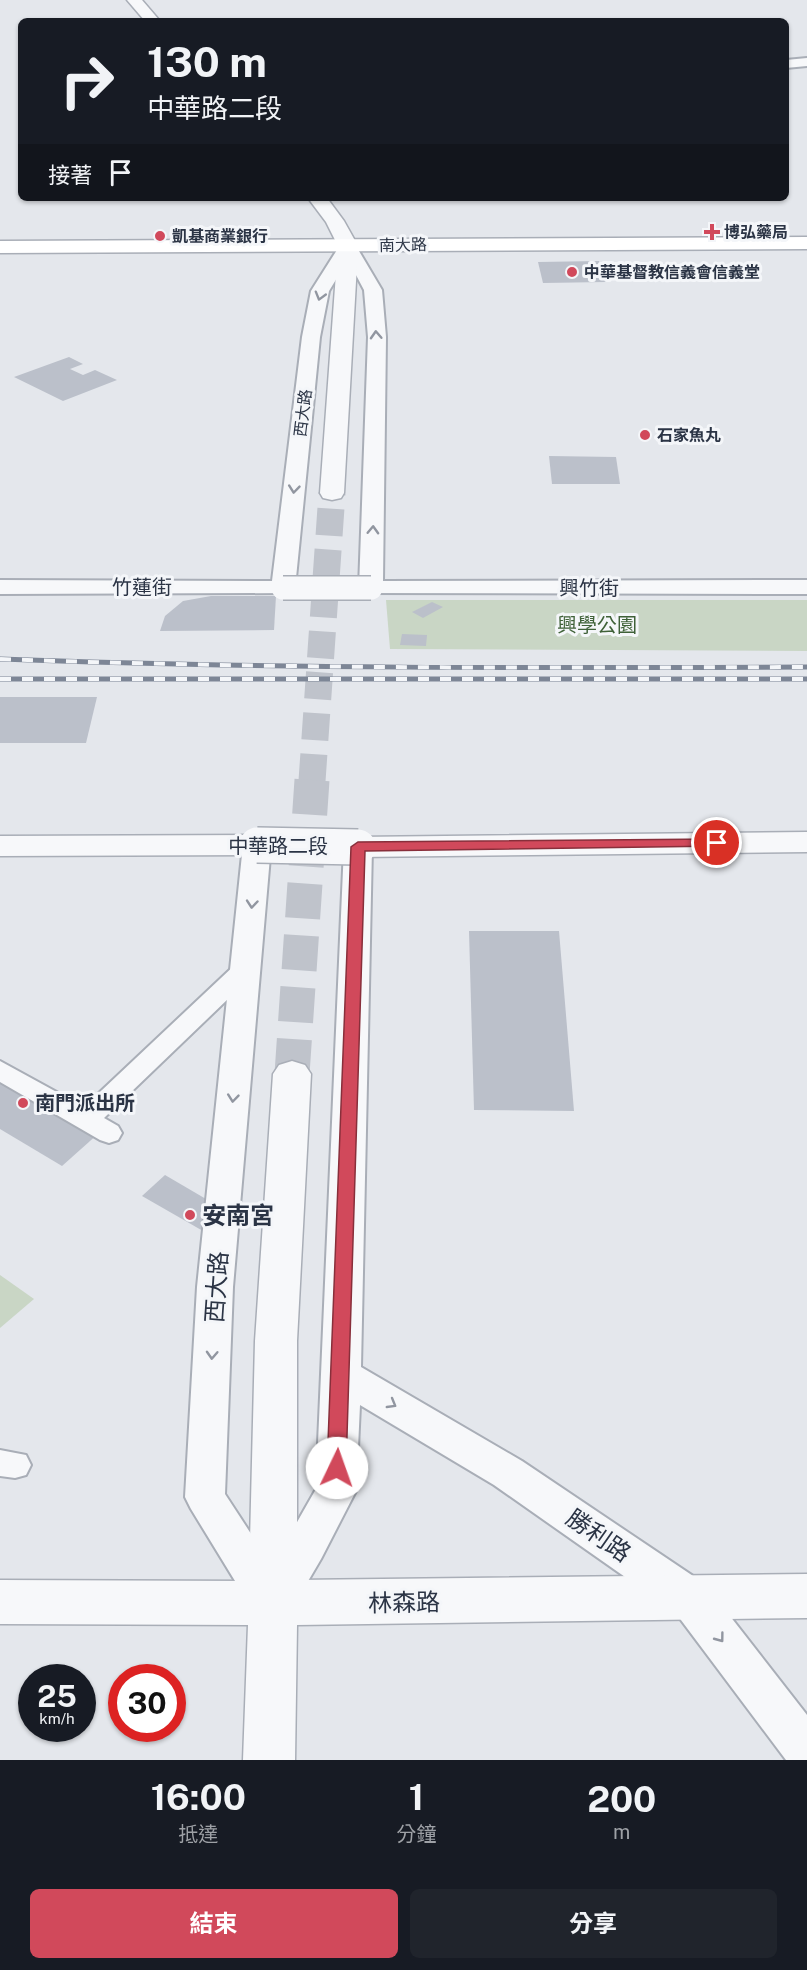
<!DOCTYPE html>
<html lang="zh-TW">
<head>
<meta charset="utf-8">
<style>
  body { margin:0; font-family:"Public Sans","Noto Sans TC",sans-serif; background:#20242c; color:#f1f3f6; height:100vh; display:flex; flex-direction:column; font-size:22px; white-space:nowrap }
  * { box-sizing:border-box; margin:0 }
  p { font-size:20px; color:#9ea1a6 }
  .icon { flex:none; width:33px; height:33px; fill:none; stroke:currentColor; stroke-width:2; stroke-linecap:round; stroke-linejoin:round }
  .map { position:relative; height:1760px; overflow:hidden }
  .panel { display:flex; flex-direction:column; background:#171b24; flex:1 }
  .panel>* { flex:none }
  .guide { position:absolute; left:18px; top:18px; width:771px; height:183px; border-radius:9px; box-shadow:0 2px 4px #0004; background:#171b24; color:#f1f3f6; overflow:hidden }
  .speed { position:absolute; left:18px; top:1664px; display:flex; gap:12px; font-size:30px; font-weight:700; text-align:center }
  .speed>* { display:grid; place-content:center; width:78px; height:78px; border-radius:50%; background:#171b24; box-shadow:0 2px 4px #0004; line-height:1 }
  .speed small { font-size:15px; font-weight:400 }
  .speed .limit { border:9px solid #d22; background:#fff; color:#111 }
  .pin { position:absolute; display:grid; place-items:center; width:51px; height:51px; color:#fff; margin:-26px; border:3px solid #fff; border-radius:50%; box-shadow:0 2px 6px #0007 }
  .me { position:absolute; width:66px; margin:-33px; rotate:3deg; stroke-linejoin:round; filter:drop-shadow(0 0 4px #0008) }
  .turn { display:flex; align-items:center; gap:21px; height:126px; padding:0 30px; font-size:27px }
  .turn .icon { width:78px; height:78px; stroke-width:2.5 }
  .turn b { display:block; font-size:42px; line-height:51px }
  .then { display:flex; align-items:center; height:57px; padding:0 30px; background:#0003; gap:12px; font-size:22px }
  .eta { display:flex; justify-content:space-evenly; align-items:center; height:102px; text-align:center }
  .eta b { font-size:36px; font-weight:700; line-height:42px }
  .action { display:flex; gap:12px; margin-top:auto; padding:12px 30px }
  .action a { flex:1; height:69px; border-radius:9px; background:#d1495b; color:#fff; font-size:24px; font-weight:700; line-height:69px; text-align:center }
  .action a+a { background:#20242c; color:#f1f3f6 }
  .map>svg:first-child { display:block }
  .green { fill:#c9d6c5 }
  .building { fill:#bbc0ca }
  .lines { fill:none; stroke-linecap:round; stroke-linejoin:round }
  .tertiary-tunnel-far1 { stroke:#bfc3cb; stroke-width:27; stroke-dasharray:27 14; stroke-linecap:butt }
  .tertiary-tunnel { stroke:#bfc3cb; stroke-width:35; stroke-dasharray:35 17; stroke-linecap:butt }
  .pedestrian-casing { stroke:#a9aeb7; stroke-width:4 }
  .minor-casing { stroke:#a9aeb7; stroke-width:4 }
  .tertiary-casing { stroke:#a9aeb7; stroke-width:3 }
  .secondary-casing { stroke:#a9aeb7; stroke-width:3 }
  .pedestrian { fill:#f7f8fa; fill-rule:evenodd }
  .minor { fill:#f7f8fa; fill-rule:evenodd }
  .tertiary { fill:#f7f8fa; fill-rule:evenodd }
  .secondary { fill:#fff; fill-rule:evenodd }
  .rail-casing { stroke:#7d8696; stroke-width:5 }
  .rail { stroke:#f4f6f9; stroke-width:4; stroke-dasharray:11; stroke-linecap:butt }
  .minor-bridge-casing { stroke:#a9aeb7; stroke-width:26; stroke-linecap:butt }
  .tertiary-bridge-casing { stroke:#a9aeb7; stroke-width:38; stroke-linecap:butt }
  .minor-bridge { stroke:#f7f8fa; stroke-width:23 }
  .tertiary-bridge { stroke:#f7f8fa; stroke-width:35 }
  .oneway { stroke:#9196a0 }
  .route { fill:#d1495b; stroke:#882f3b; stroke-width:1.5 }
  .poi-dot { fill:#d1495b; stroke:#f4f6f9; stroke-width:2 }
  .labels { text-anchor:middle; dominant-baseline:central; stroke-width:6; stroke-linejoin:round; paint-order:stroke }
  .far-poi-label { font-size:16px; font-weight:bold; fill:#2b3445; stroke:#f4f6f9; text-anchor:start }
  .far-street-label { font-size:16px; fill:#2b3445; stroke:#f4f6f9 }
  .street-label { font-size:20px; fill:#2b3445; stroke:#f4f6f9 }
  .park-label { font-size:20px; fill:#3f6138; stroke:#f4f6f9 }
  .poi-label { font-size:20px; font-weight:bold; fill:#2b3445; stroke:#f4f6f9; text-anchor:start }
  .near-poi-label { font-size:24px; font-weight:bold; fill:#2b3445; stroke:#f4f6f9; text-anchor:start }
  .near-street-label { font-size:24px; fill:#2b3445; stroke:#f4f6f9 }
</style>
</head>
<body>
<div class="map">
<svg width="807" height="1760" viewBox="0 0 807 1760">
  <rect width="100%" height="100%" fill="#e4e7ec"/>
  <g class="green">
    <polygon points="386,600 807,600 807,651 390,649"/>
    <polygon points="0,1275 34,1299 0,1328"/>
  </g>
  <g class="building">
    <polygon points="599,261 606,282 543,283 538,262"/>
    <polygon points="69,357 83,364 70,369 83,375 95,370 117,380 63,401 14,377"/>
    <polygon points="549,456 616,457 620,484 552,484"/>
    <polygon points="211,596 276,596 274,630 160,631 165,616 183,601"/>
    <polygon points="432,602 443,607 423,618 412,612"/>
    <polygon points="402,634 427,635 426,646 400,645"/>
    <polygon points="0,697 97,697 86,743 0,743"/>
    <polygon points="469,931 559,931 574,1111 474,1110"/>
    <polygon points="0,1077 99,1133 62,1166 0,1129"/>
    <polygon points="165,1175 206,1199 203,1231 142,1196"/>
  </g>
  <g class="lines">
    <polyline class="tertiary-tunnel-far1" points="312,781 332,493"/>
    <polyline class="tertiary-tunnel" points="292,1074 312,780"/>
    <defs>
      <g id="pedestrian">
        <polygon points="246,960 254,962 258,968 254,974 104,1118 118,1126 122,1133 118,1140 109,1143 100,1140 0,1082 0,1061 84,1107 238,962"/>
        <polygon points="0,1450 26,1455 31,1465 26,1475 15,1478 0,1476"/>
      </g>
      <g id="minor">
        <polygon points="807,58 807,66 786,68 786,60"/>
        <polygon points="348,241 356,246 382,290 386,337 383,581 807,580 807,594 363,593 359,588 368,337 364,290 348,260 329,291 320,337 295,588 291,593 0,594 0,580 272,581 302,337 311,291 342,242"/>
        <polygon points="257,836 267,839 271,845 233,1287 225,1494 272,1566 316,1489 344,847 348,841 358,838 368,841 372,847 361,1367 522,1461 705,1584 807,1715 807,1760 786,1760 675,1612 494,1485 360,1405 356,1491 321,1559 287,1617 272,1622 257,1617 191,1509 185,1497 197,1287 243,845 247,839"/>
      </g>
      <g id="tertiary">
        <polygon points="127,0 142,0 160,21 145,21"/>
        <polygon points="308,198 327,198 344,221 358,246 344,493 341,498 332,500 323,498 320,493 338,246 326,222"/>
        <polygon points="807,832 807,852 358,857 347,854 342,847 347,840 358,837"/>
        <polygon points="257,835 268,838 273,845 268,852 257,855 0,856 0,836"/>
        <polygon points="292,1061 305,1065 311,1074 297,1341 297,1580 807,1574 807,1618 297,1625 295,1760 243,1760 248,1625 0,1624 0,1580 249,1581 255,1341 273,1074 279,1065"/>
      </g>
      <polygon id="secondary" points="807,237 807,249 0,253 0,241"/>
    </defs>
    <use href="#pedestrian" class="pedestrian-casing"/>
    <use href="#minor" class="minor-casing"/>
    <use href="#tertiary" class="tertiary-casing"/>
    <use href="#secondary" class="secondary-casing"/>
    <use href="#pedestrian" class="pedestrian"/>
    <use href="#minor" class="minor"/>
    <use href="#tertiary" class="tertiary"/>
    <use href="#secondary" class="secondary"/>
    <defs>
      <g id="rail">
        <path d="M0 659C269 669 538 668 807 667"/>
        <polyline points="0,679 807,679"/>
      </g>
    </defs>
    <use href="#rail" class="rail-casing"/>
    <use href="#rail" class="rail"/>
    <defs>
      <polyline id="minor-bridge" points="283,588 371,588"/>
      <polyline id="tertiary-bridge" points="257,845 358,847"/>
    </defs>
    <use href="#minor-bridge" class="minor-bridge-casing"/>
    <use href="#tertiary-bridge" class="tertiary-bridge-casing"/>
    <use href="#minor-bridge" class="minor-bridge"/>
    <use href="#tertiary-bridge" class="tertiary-bridge"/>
  </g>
  <defs><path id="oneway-chevron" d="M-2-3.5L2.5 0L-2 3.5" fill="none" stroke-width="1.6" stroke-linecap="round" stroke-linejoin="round" transform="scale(1.5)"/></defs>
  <g class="oneway">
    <use href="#oneway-chevron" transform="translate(320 296) rotate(106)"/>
    <use href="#oneway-chevron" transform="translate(376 335) rotate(-93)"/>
    <use href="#oneway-chevron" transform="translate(294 489) rotate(96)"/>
    <use href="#oneway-chevron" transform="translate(373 530) rotate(-88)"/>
    <use href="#oneway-chevron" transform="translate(252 904) rotate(95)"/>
    <use href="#oneway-chevron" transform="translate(233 1098) rotate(96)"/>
    <use href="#oneway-chevron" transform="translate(212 1355) rotate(93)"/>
    <use href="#oneway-chevron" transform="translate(392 1404) rotate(30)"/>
    <use href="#oneway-chevron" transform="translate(720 1638) rotate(53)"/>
  </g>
  <polygon class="route" points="717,839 722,840 722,846 365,851 346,1468 343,1474 337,1476 330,1474 327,1468 351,847 358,842"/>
  <g class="poi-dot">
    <path d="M709 223h6v6h6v6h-6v6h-6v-6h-6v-6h6z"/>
    <circle cx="160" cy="236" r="6"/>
    <circle cx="572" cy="272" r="6"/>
    <circle cx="645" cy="435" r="6"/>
    <circle cx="23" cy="1103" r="6"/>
    <circle cx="190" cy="1215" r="6"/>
  </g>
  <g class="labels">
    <g class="far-poi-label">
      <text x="724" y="232">博弘藥局</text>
      <text x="172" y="236">凱基商業銀行</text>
      <text x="584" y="272">中華基督教信義會信義堂</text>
      <text x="657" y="435">石家魚丸</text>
    </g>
    <g class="far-street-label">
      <text transform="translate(403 245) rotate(-1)">南大路</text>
      <text transform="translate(303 413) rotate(-83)">西大路</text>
    </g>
    <g class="street-label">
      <text x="142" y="587">竹蓮街</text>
      <text x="589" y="588">興竹街</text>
      <text x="278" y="846">中華路二段</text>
    </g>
    <g class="park-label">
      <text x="597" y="625">興學公園</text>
    </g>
    <g class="poi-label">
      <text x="35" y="1103">南門派出所</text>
    </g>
    <g class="near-poi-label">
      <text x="202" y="1215">安南宮</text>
    </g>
    <g class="near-street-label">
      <text transform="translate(216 1287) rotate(-86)">西大路</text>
      <text transform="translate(599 1535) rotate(35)">勝利路</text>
      <text transform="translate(404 1602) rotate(-1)">林森路</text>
    </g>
  </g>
</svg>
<div class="speed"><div>25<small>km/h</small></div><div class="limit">30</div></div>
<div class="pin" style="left:717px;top:843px;background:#d93025"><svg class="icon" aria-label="arrive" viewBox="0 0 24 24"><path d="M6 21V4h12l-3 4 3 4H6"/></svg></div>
<svg class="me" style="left:337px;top:1468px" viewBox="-20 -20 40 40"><circle r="19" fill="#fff"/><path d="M0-13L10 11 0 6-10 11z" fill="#d1495b"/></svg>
<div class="guide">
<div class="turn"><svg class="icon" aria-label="right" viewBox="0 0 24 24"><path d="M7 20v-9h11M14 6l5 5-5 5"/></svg><div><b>130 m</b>中華路二段</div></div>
<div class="then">接著<svg class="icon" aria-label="arrive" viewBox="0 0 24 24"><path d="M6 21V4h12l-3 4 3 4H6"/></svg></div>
</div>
</div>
<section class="panel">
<div class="eta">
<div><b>16:00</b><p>抵達</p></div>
<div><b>1</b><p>分鐘</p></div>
<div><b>200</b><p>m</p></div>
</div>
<div class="action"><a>結束</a><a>分享</a></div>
</section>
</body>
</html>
